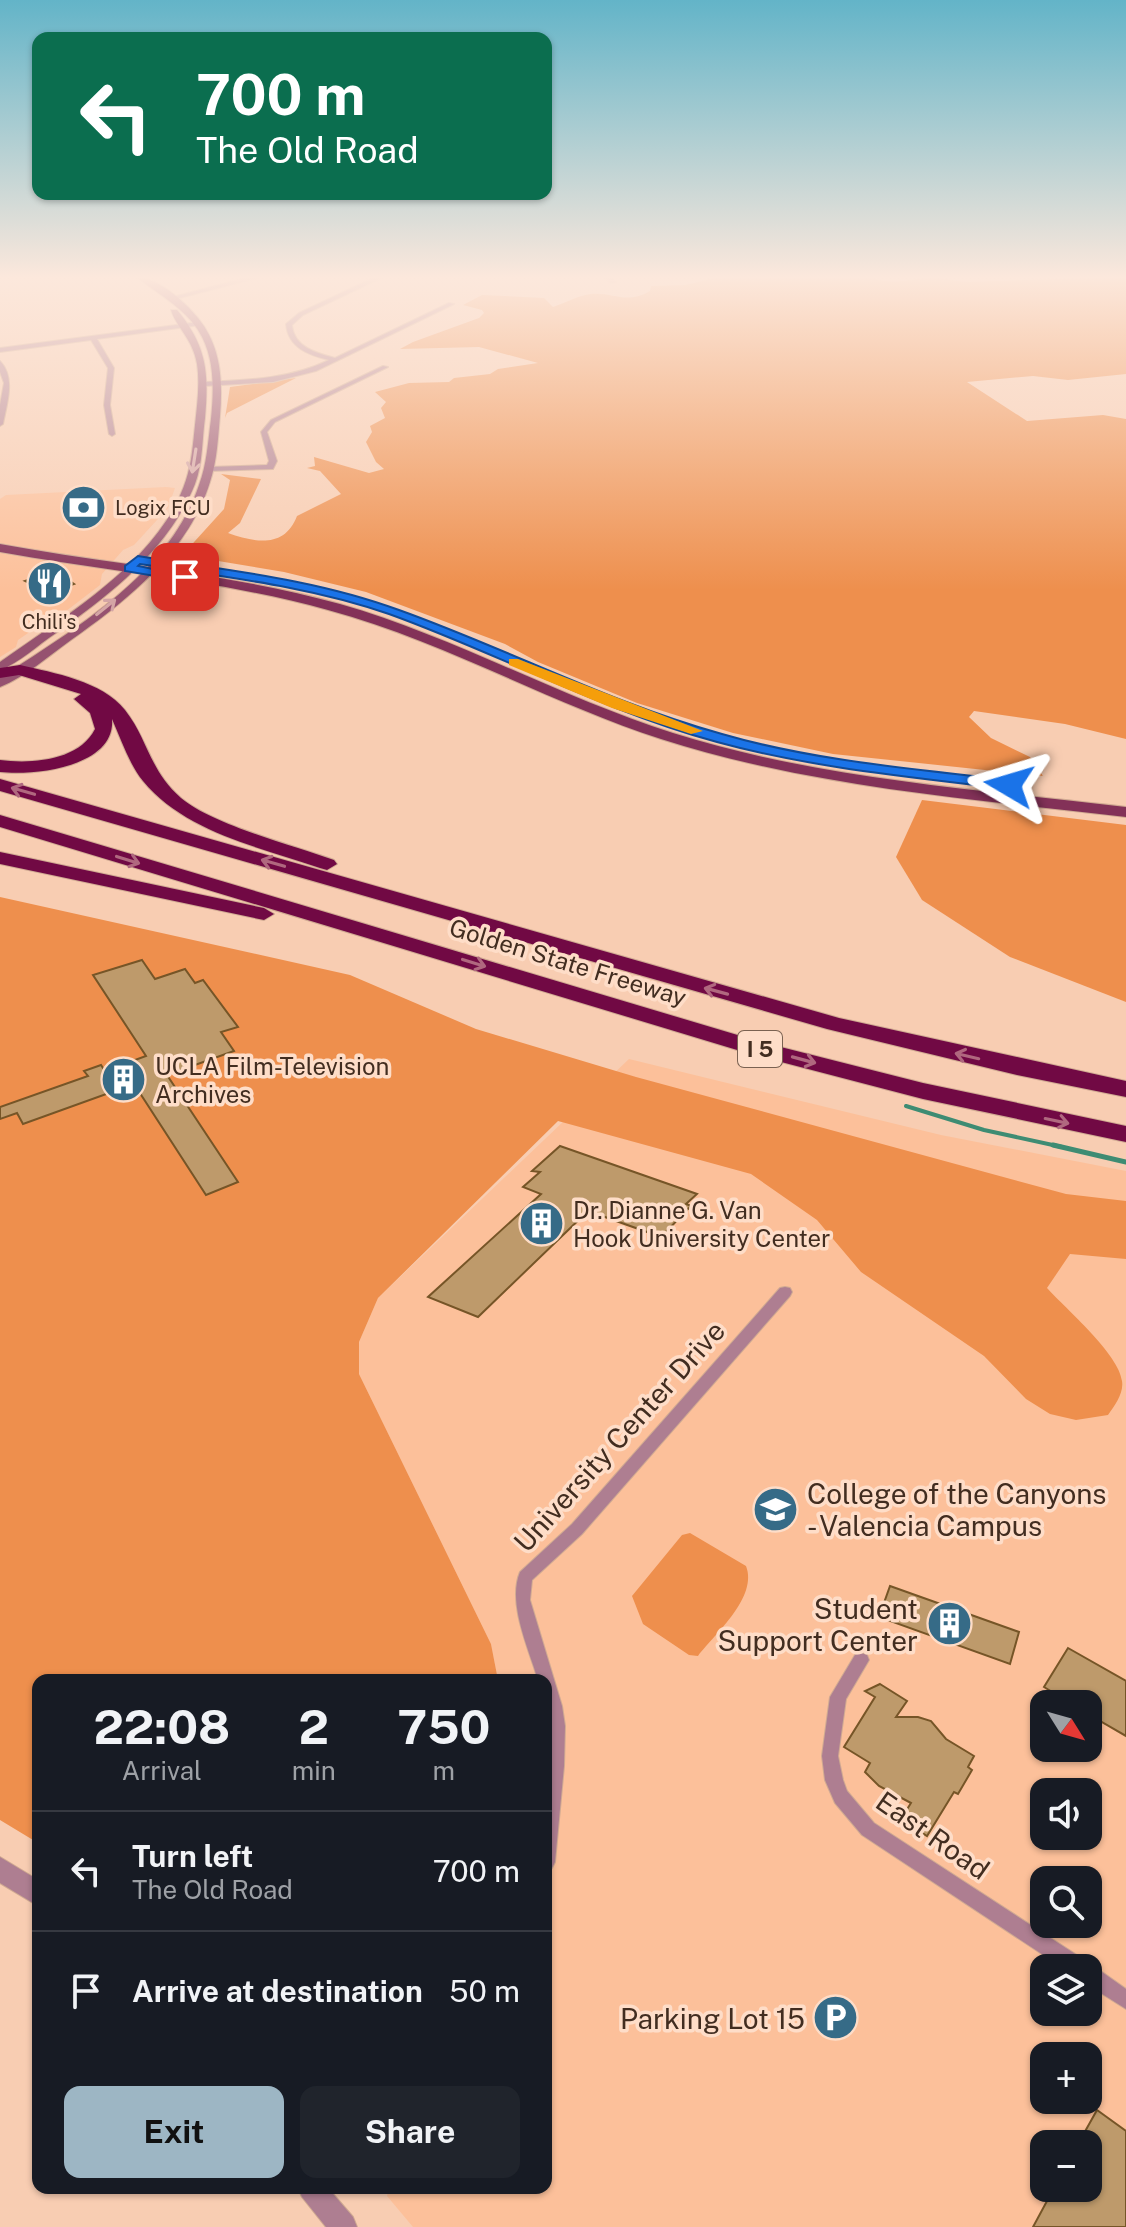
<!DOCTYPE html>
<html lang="en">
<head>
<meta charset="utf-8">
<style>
  body { margin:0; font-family:"Public Sans",sans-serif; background:#20242c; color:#f1f3f6; height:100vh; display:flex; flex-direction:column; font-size:30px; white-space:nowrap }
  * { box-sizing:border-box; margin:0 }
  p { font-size:26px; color:#9ea1a6 }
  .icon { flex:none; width:44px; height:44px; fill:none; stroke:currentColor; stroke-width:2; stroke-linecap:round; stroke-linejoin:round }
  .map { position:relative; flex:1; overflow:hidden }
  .details { position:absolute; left:32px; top:1674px; width:520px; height:520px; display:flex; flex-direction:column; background:#171b24; border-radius:16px; box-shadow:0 2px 6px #0004 }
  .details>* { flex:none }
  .banner { position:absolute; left:32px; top:32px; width:520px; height:168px; border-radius:16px; box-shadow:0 2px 6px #0004; background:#0b6e4f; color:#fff; overflow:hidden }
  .needle { width:52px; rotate:127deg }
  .controls { position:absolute; left:1030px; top:1690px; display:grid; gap:16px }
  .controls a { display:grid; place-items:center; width:72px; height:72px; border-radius:16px; background:#171b24; box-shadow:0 2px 6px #0004; font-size:40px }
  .pin { position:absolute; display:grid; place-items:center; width:68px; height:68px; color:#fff; margin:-34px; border-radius:16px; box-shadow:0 4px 12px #0006 }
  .me { position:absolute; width:88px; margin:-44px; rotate:277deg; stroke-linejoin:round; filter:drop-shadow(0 0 6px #0008) }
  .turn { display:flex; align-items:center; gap:28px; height:168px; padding:0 32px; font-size:36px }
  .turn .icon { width:104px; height:104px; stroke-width:2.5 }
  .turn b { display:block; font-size:56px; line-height:68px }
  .eta { display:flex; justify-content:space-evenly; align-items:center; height:136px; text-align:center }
  .eta b { font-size:48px; font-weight:700; line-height:56px }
  .cta { display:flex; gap:16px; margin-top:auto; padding:16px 32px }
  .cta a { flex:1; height:92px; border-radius:16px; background:#9db6c4; color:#111; font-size:32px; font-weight:700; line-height:92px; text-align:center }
  .cta a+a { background:#20242c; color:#f1f3f6 }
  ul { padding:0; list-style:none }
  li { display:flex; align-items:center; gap:24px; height:120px; padding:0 32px; border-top:2px solid #363941 }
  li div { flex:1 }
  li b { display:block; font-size:30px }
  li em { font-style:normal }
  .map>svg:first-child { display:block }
  .built { fill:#fcc09a; fill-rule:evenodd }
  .green { fill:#ee8f4d }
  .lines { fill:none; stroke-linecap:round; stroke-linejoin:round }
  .stream-far1 { stroke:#3e8c73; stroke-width:4 }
  .stream { stroke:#3e8c73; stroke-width:5 }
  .building { fill:#be9a6b; stroke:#765527; stroke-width:2 }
  .minor-casing { stroke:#d0aa92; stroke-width:2 }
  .tertiary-casing { stroke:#d0aa92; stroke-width:2 }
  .secondary-casing { stroke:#d0aa92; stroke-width:2 }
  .primary-casing { stroke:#d0aa92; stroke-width:2 }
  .motorway-casing { stroke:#d0aa92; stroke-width:2 }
  .minor { fill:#ae7e91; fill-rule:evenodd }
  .tertiary { fill:#ae7e91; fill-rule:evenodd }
  .secondary { fill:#965270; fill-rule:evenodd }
  .primary { fill:#833158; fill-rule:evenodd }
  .motorway { fill:#710944; fill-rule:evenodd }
  .oneway { stroke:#d4a5a5 }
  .oneway2 { stroke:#b0687f }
  .route { fill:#1a73e8; stroke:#114b97; stroke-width:2 }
  .slow { fill:#f59e0b }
  .labels { text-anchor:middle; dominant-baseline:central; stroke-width:7; stroke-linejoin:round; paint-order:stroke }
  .far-poi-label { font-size:20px; fill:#422d20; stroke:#feddc8; text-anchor:start }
  .shield { fill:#feddc8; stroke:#7a6252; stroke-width:2 }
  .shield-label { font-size:22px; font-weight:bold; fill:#422d20 }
  .street-label { font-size:24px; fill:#422d20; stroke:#feddc8 }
  .poi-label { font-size:24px; fill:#422d20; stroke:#feddc8; text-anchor:start }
  .near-street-label { font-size:28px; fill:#422d20; stroke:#feddc8 }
  .near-poi-label { font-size:28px; fill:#422d20; stroke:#feddc8; text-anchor:end }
</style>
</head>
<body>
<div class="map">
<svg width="1126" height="2227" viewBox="0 0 1126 2227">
  <rect width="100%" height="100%" fill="#f8cdb2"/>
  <g class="built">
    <polygon points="166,487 175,488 168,508 134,545 123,550 102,574 100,585 44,628 31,631 18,640 16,647 0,657 0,499 6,495"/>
    <path d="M629 1059 941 1135 1126 1171V2227H413L387 2196 389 2188H546V1680H498L491 1644 359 1374V1342L378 1298ZM1044 1704H1088V1748H1044ZM1044 1792H1088V1836H1044ZM1044 1880H1088V1924H1044ZM1044 1968H1088V2012H1044ZM1044 2056H1088V2100H1044ZM1044 2144H1088V2188H1044Z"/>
  </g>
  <g class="green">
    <path d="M713 278H873C895 286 910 278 933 278 946 278 958 282 970 282 1022 280 1074 278 1126 278V374L1068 380 1033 376 967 382 1027 421 1103 415 1126 419V739L1065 724 974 711 969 717 991 738 1030 757 1043 776 833 754 733 733 637 703 538 662 505 644 366 592 284 572 194 557 185 552 224 509 230 480 221 474 261 479 240 523 228 533C256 543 285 548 297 516L341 494 320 471 307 468 315 466 314 457 369 473 384 469 376 462 366 442 372 432 370 426 385 418 381 408 386 402 375 392 409 383 449 382 454 378 490 374 498 369 538 363 479 347 400 349 413 342 479 318 484 313 482 310 463 305 482 295 544 298 553 307C565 303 579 295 591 294 614 292 626 305 650 291L651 286 686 285Z"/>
    <polygon points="296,378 227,413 225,418 230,387"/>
    <polygon points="922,800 1126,825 1126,1002 1010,957 922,900 896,857"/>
    <path d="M0 897 350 975 476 1029 636 1077 1066 1194 1126 1201V1259L1070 1254 1047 1288C1066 1309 1119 1354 1122 1381 1124 1393 1115 1405 1108 1415L1076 1420 1050 1414 1026 1399 984 1356 861 1272 817 1220 751 1174 558 1121 378 1298 359 1342V1374L491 1644 498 1680H38V1843L0 1820Z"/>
    <path d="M690 1533 746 1566C758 1597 716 1633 698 1656L689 1655 643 1624 632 1596 682 1535Z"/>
  </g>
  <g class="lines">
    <polyline class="stream-far1" points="906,1106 984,1130 1062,1147"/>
    <polyline class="stream" points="1053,1145 1126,1162"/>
  </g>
  <g class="building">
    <polygon points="55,571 74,584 49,593 25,581"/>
    <polygon points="142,960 155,979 185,969 195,983 203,980 238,1027 221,1032 234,1051 167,1075 238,1182 206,1195 134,1084 23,1124 17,1113 0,1119 0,1107 88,1076 84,1071 101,1065 105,1071 146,1056 93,975"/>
    <polygon points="560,1146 697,1194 686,1204 691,1206 661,1237 588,1211 478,1317 428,1297 541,1194 523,1187 540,1172 532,1171"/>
    <polygon points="890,1586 1019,1632 1010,1664 879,1617"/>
    <polygon points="1068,1648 1126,1681 1126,1736 1088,1714 1088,1704 1072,1704 1044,1687"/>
    <polygon points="880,1684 907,1701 896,1717 918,1717 931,1721 946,1739 974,1756 968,1767 972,1770 958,1794 954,1792 927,1836 901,1819 911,1803 879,1786 865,1772 870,1763 844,1747 875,1697 865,1691"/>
    <polygon points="1097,2110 1126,2131 1126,2227 1033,2227 1054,2188 1088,2188 1088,2144 1078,2144"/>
  </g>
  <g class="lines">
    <defs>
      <g id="minor">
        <polygon points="245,278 257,278 172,300 169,298"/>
        <path d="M373 278H381L303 315 292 325C294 347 316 353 335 358L449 303 454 304 316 371 273 382 204 386 201 384 204 382C247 380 290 379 329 360 309 355 288 348 286 324L299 313Z"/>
        <polygon points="606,278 613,278 616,282 611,283"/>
        <polygon points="199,322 201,325 97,339 114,368 110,405 115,434 112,436 109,434 104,405 108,368 91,340 0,352 0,348"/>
        <path d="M0 361C16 378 7 403 3 424L0 426V405L4 383 0 372Z"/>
        <polygon points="383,366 388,367 275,422 267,432 277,461 273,469 209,471 205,469 209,467 267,465 269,461 261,432 271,420"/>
        <path d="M785 1287 790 1288 792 1292 790 1296 582 1534 532 1580 530 1600 562 1706 565 1726 564 1766 555 1862 552 1868 546 1871V1780L549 1726 546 1708V1680H538C529 1649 507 1603 520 1572L572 1524 780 1288Z"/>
        <polygon points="861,1653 867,1655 869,1660 846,1699 838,1756 843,1780 847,1791 874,1823 1086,1961 1087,1965 1095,1967 1126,1989 1126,2009 1088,1985 1088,1968 1063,1968 862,1835 835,1803 825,1780 822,1756 830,1697 855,1655"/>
      </g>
      <g id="tertiary">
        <polygon points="0,1857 38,1880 38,1906 0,1883"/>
        <polygon points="298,2188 328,2188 353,2217 357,2227 326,2227 302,2197"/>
      </g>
      <g id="secondary">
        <path d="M138 278C159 278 185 302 198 318 221 346 223 380 220 416 218 438 217 461 210 482 189 551 128 600 71 640 50 655 25 677 0 687V678C74 629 169 575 199 485 207 464 208 441 211 419 214 389 215 356 198 330 183 307 159 295 138 278Z"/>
        <path d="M171 310H177C207 346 209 373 205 418 202 439 203 463 195 484 169 549 111 594 56 633 38 645 19 663 0 670V662C66 615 160 561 186 480 192 462 193 443 195 425 197 405 200 385 197 364 193 339 176 327 171 310Z"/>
      </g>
      <path id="primary" d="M0 544C113 565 229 573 340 604 455 637 559 697 673 733 819 779 974 789 1126 807V817C970 799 811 787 661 739 547 702 443 641 328 610 221 580 109 572 0 552Z"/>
      <g id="motorway">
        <path d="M20 665C54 673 102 681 125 710 148 739 149 770 181 798 213 825 293 845 334 860L337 864 327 870 320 868C259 847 185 832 143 781 129 764 121 739 112 719 116 767 34 776 0 772V760C31 764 79 761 95 729L90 713 74 699 81 694 19 675 0 678V668Z"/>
        <polygon points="0,779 839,1018 1126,1081 1126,1097 1017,1075 827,1029 0,791"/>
        <polygon points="0,815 761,1042 923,1083 1126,1126 1126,1142 923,1099 747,1053 0,827"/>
        <polygon points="0,852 264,908 274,914 264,920 0,864"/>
      </g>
    </defs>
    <use href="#minor" class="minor-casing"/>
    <use href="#tertiary" class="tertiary-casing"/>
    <use href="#secondary" class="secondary-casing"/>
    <use href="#primary" class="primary-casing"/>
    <use href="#motorway" class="motorway-casing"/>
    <use href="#minor" class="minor"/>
    <use href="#tertiary" class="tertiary"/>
    <use href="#secondary" class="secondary"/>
    <use href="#primary" class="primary"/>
    <use href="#motorway" class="motorway"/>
  </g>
  <defs><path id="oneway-shaft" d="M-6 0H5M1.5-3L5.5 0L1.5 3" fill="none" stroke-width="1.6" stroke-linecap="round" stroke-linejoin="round" transform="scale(2)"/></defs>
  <g class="oneway">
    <use href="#oneway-shaft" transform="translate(194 461) rotate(99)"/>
    <use href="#oneway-shaft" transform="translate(106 607) rotate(-39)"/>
  </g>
  <g class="oneway2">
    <use href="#oneway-shaft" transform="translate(23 791) rotate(-164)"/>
    <use href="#oneway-shaft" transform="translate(128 860) rotate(17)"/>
    <use href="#oneway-shaft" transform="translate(273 863) rotate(-164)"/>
    <use href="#oneway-shaft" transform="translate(474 963) rotate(17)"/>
    <use href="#oneway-shaft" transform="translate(716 991) rotate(-165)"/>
    <use href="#oneway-shaft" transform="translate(967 1056) rotate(-167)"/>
    <use href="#oneway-shaft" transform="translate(804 1060) rotate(15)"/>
    <use href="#oneway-shaft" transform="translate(1057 1121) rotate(12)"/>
  </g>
  <linearGradient id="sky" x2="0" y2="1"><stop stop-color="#63b4c8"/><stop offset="0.47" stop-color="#fce8dc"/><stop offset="1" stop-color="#fce8dc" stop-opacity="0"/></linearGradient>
  <rect width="1126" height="590" fill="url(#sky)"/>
  <path class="route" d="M138 556C225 570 315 579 399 610 508 649 610 703 722 734 815 761 914 769 1009 780L1017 785 1009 789C911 777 812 768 717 742 603 711 500 654 389 614 309 586 224 577 140 564L138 566 191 577 185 581 125 571V566Z"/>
  <polygon class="slow" points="509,659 518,659 703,731 691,734 612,708 509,665"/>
  <defs>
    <symbol id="bank-disc" viewBox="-11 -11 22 22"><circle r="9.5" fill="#366b87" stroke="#feddc8"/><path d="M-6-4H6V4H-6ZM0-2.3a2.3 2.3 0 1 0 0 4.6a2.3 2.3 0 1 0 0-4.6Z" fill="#fff"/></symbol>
    <symbol id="restaurant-disc" viewBox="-11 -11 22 22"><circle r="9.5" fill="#366b87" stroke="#feddc8"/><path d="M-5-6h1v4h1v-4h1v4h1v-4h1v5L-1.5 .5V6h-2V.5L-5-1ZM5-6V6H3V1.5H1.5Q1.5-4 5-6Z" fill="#fff"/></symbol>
    <symbol id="building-disc" viewBox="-11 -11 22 22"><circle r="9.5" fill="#366b87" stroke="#feddc8"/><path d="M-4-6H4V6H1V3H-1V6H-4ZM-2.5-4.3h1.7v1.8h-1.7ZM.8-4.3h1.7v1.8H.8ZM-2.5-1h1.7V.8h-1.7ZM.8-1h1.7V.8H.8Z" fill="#fff"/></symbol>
    <symbol id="university-disc" viewBox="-11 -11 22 22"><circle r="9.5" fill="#366b87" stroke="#feddc8"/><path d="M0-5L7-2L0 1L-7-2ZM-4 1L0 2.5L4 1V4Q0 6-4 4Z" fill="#fff"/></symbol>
    <symbol id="parking-disc" viewBox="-11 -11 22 22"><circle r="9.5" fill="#366b87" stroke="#feddc8"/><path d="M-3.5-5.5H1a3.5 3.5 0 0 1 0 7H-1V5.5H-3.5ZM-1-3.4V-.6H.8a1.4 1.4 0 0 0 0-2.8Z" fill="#fff"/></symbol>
  </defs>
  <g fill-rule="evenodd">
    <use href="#bank-disc" x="58" y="482" width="51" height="51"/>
    <use href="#restaurant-disc" x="24" y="558" width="51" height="51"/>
    <use href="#building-disc" x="98" y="1054" width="51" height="51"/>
    <use href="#building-disc" x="516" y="1198" width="51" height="51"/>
    <use href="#university-disc" x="750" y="1484" width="51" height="51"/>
    <use href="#building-disc" x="924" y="1598" width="51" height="51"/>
    <use href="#parking-disc" x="810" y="1992" width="51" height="51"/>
  </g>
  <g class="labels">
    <g class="far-poi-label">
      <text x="115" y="508">Logix FCU</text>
      <text x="49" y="622" text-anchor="middle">Chili's</text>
    </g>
    <rect class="shield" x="738" y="1031" width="44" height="36" rx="6"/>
    <g class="shield-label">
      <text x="760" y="1049">I 5</text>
    </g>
    <g class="street-label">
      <text transform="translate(568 962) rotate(17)">Golden State Freeway</text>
    </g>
    <g class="poi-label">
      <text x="155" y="1066">UCLA Film-Television<tspan x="155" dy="28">Archives</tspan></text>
      <text x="573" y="1210">Dr. Dianne G. Van<tspan x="573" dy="28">Hook University Center</tspan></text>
    </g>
    <g class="near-street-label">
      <text transform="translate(619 1436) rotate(-48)">University Center Drive</text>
      <text transform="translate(933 1835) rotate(35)">East Road</text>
    </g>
    <g class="near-poi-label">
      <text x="807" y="1493" text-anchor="start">College of the Canyons<tspan x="807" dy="32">- Valencia Campus</tspan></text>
      <text x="918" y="1608">Student<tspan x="918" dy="32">Support Center</tspan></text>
      <text x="805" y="2018">Parking Lot 15</text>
    </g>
  </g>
</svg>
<div class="controls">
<a><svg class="needle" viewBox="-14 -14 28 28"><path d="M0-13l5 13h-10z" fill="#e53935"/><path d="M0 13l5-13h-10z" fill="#9ea1a6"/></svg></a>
<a><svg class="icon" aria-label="sound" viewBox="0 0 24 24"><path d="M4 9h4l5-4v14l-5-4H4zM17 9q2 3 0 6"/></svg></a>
<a><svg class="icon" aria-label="search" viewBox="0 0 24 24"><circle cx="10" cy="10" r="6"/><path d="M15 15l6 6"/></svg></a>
<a><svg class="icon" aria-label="layers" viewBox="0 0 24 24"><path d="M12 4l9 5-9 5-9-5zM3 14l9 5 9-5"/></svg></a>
<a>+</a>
<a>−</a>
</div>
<div class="pin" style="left:185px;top:577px;background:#d93025"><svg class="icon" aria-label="arrive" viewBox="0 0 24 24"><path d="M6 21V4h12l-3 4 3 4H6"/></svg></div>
<svg class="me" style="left:1009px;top:785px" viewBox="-20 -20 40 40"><path d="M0-17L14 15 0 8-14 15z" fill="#1a73e8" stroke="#fff" stroke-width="4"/></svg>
<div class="banner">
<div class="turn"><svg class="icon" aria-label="left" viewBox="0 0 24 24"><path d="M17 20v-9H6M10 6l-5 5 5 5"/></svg><div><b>700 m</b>The Old Road</div></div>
</div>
<section class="details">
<div class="eta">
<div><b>22:08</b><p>Arrival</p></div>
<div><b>2</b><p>min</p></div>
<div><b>750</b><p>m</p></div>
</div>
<ul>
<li><svg class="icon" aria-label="left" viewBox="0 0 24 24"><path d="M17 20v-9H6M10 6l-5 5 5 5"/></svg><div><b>Turn left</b><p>The Old Road</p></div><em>700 m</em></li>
<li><svg class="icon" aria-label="arrive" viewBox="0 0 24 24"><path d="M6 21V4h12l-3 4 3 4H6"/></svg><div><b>Arrive at destination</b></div><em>50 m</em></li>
</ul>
<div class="cta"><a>Exit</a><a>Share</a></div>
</section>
</div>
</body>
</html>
